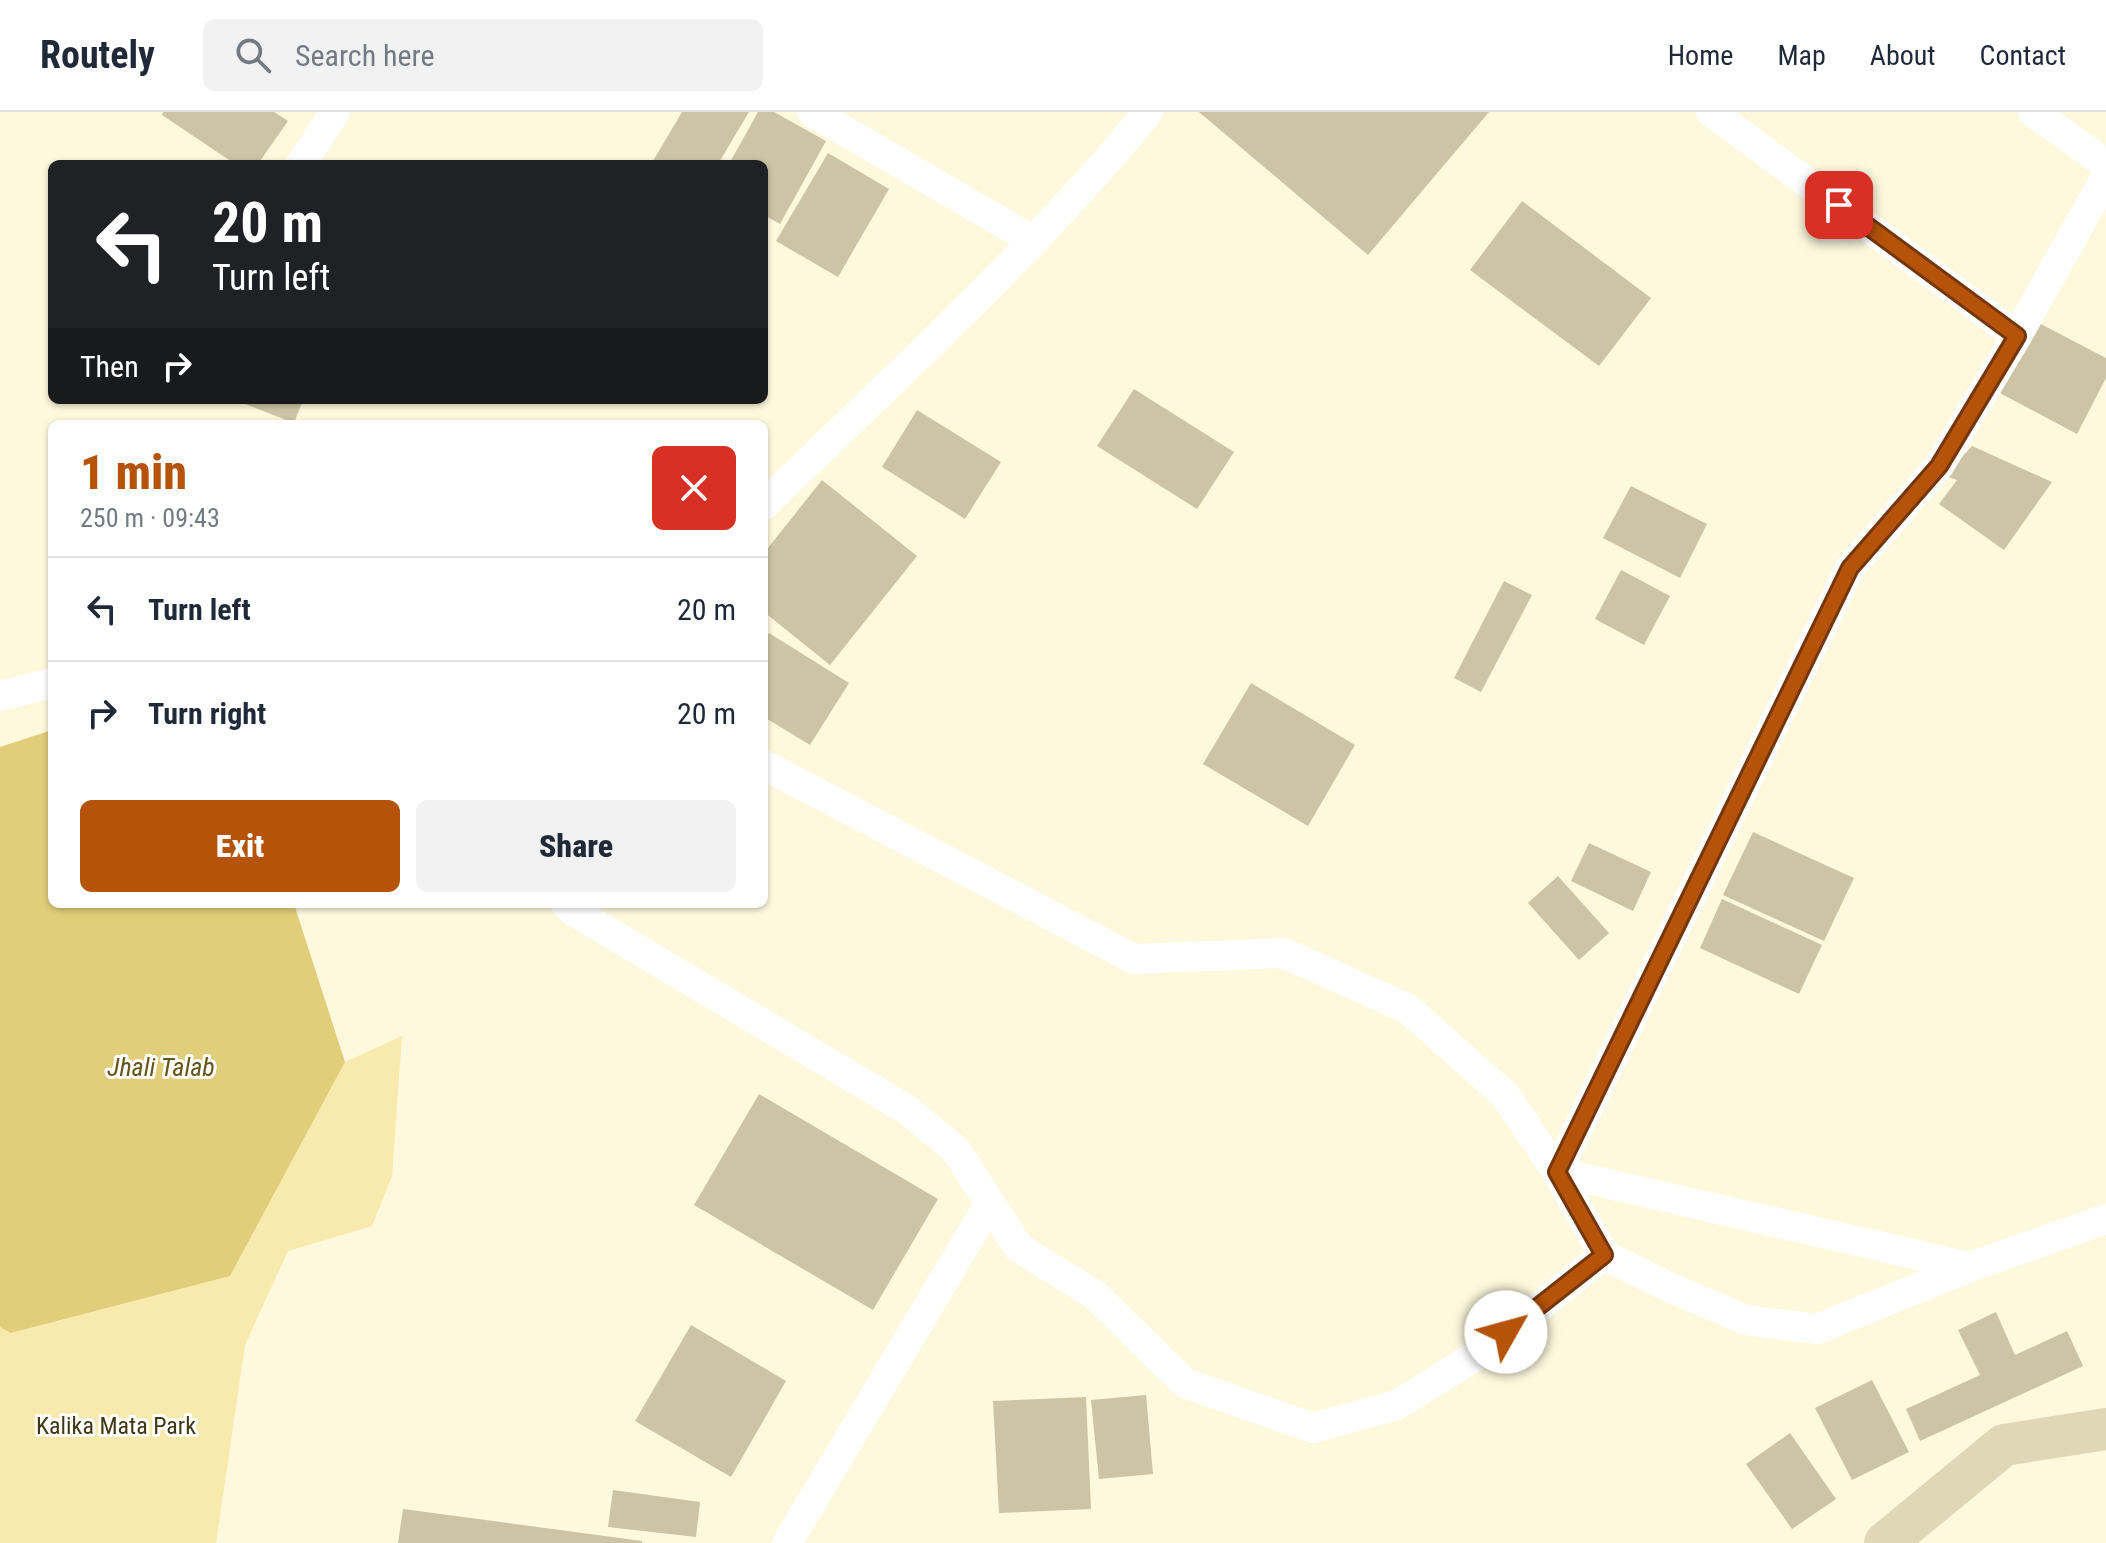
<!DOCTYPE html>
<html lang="en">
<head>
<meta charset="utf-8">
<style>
  body { margin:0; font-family:"Roboto Condensed",sans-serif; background:#f2f2f3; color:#1f2937; height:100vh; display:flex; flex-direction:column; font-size:30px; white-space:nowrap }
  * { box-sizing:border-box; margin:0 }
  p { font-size:26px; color:#747a83 }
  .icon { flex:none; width:44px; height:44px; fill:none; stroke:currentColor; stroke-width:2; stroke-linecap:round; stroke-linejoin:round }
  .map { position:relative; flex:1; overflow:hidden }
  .drawer { position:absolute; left:48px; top:308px; width:720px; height:488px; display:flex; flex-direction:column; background:#fff; border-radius:12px; box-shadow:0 2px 6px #0004 }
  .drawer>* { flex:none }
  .top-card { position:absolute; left:48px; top:48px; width:720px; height:244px; border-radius:12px; box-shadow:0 2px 6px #0004; background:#202124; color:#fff; overflow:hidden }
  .pin { position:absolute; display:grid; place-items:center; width:68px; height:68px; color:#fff; margin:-34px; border-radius:16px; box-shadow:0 4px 12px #0006 }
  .me { position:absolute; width:88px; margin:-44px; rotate:52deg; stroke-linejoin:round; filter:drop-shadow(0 0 6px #0008) }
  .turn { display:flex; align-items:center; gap:28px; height:168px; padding:0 32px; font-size:36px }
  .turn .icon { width:104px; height:104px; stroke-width:2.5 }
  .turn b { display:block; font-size:56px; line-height:68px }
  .then { display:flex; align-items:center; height:76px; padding:0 32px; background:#0003; gap:16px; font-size:30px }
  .round { display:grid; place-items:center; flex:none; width:84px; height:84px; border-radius:12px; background:#f2f2f3 }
  .headline { display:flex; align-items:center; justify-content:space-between; height:136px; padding:0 32px }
  h1 { font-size:48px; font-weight:800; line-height:60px; color:#b45309 }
  .button { display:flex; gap:16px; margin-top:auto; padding:16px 32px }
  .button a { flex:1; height:92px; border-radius:12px; background:#b45309; color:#fff; font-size:32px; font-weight:800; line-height:92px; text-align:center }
  .button a+a { background:#f2f2f3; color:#1f2937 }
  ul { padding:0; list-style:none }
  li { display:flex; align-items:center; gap:24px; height:104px; padding:0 32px; border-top:2px solid #e0e1e3 }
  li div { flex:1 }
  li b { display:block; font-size:30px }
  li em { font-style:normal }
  header { display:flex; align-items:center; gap:48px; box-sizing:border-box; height:112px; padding:0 40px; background:#fff; border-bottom:2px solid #e0e1e3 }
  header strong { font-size:38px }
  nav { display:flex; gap:44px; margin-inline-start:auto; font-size:28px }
  .search { width:560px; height:72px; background:#f2f2f3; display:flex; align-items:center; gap:20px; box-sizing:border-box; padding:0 28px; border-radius:12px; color:#747a83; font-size:30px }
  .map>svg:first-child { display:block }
  .green { fill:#f8eaad }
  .water { fill:#e1ce7a }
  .building { fill:#ccc4a4 }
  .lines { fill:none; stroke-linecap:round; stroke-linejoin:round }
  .minor { stroke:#fff; stroke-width:30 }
  .secondary { stroke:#dfd7b6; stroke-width:42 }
  .route-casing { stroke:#753606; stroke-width:20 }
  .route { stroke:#b45309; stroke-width:14 }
  .labels { text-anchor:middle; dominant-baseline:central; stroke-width:6; stroke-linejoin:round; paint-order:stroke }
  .park-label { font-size:24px; fill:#403814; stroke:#fff }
  .water-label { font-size:26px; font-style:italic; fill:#645617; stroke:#fff }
</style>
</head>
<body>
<header>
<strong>Routely</strong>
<div class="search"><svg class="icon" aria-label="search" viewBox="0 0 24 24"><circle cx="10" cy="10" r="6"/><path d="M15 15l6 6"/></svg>Search here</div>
<nav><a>Home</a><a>Map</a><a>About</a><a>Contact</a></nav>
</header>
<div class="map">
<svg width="2106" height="1431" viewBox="0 0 2106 1431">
  <rect width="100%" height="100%" fill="#fef8dd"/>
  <polygon class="green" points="402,924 392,1064 372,1114 288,1139 245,1233 216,1431 0,1431 0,1215 12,1221 230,1164 345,950"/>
  <polygon class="water" points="52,618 52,792 294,792 345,950 230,1164 11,1221 0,1215 0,635"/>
  <g class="building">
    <polygon points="163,0 274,0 288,9 258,52 235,52 162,3"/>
    <polygon points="682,0 749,0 718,52 658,52 653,49"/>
    <polygon points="758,0 774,0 826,29 780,112 764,103 764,52 729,52"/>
    <polygon points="1199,0 1489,0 1368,143"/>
    <polygon points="828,41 889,77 838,165 776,129"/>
    <polygon points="1522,89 1651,186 1599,254 1470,158"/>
    <polygon points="2035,209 2106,246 2106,266 2077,322 1998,280"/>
    <polygon points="1134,277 1234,340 1197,397 1097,334"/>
    <polygon points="235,288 303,288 294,311"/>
    <polygon points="917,298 1001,350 965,407 882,355"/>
    <polygon points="1972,334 2052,370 2004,438 1939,392 1957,368 1945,364"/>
    <polygon points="822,368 917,444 830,553 764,500 764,441"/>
    <polygon points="1631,374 1707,412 1680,466 1603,426"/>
    <polygon points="1621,458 1670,484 1644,533 1595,507"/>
    <polygon points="1504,469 1532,483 1481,580 1454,566"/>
    <polygon points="769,521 849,571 810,633 764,605 764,529"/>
    <polygon points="1251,571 1355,633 1308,714 1203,652"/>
    <polygon points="1753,720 1854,766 1824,829 1723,783"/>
    <polygon points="1589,731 1651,760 1633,799 1571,769"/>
    <polygon points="1558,764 1609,821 1579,848 1528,791"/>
    <polygon points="1722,787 1822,833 1799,882 1700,836"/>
    <polygon points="759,982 938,1087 873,1198 694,1093"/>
    <polygon points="1996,1200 2015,1243 2067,1219 2083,1254 1920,1329 1906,1297 1980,1263 1958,1218"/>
    <polygon points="691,1213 786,1269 731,1365 635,1309"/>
    <polygon points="1872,1268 1909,1340 1852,1368 1815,1296"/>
    <polygon points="1146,1283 1153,1362 1099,1367 1091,1288"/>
    <polygon points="1086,1285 1091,1397 999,1401 993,1289"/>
    <polygon points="1790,1321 1836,1387 1792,1417 1746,1352"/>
    <polygon points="613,1378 700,1390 696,1425 608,1415"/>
    <polygon points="403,1397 642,1429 642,1431 398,1431"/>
  </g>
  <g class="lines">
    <g class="minor">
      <polyline points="812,0 1034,129"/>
      <polyline points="1711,0 2017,224"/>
      <polyline points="2033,0 2106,52"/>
      <polyline points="301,52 335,0"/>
      <path d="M764 393C895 265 1032 142 1148 0"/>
      <polyline points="0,584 52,571"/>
      <polyline points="764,653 1134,847 1284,841 1408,897 1505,983 1557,1060 1604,1143 1482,1240 1397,1293 1313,1316 1185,1271 1095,1183 1019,1136 990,1091 787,1431"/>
      <polyline points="566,792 575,800 906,997 955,1037 990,1091"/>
      <polyline points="1557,1060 1850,456 1939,354 2017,224 2106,65"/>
      <polyline points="1557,1060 1970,1155 2106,1107"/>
      <polyline points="1604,1143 1671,1176 1746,1208 1817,1217 1970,1155"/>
    </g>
    <polyline class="secondary" points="1885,1431 2004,1333 2106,1317"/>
  </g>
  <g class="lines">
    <defs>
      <polyline id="route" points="1506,1220 1604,1143 1557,1060 1850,456 1939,354 2017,224 1839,93"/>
    </defs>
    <use href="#route" class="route-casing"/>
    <use href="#route" class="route"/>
  </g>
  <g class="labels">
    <g class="park-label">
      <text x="116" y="1314">Kalika Mata Park</text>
    </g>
    <g class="water-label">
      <text x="161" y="955">Jhali Talab</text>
    </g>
  </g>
</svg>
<div class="pin" style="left:1839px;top:93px;background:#d93025"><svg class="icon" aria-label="arrive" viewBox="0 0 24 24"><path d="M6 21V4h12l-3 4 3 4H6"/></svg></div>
<svg class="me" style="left:1506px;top:1220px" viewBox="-20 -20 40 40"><circle r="19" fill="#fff"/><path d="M0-13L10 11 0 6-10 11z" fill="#b45309"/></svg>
<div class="top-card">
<div class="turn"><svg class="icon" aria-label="left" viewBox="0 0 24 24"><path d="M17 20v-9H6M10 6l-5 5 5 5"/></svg><div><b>20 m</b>Turn left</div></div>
<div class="then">Then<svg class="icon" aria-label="right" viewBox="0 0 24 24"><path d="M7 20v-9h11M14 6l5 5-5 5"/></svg></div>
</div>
<section class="drawer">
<div class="headline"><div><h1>1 min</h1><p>250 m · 09:43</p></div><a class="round" style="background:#d93025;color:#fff"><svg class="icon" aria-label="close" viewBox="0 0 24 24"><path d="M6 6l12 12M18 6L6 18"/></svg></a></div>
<ul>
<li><svg class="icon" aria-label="left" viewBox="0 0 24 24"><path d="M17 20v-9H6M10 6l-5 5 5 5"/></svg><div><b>Turn left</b></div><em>20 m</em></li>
<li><svg class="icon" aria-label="right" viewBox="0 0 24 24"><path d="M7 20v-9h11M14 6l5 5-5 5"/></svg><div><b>Turn right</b></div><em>20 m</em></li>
</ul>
<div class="button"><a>Exit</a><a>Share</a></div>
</section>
</div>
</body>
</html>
